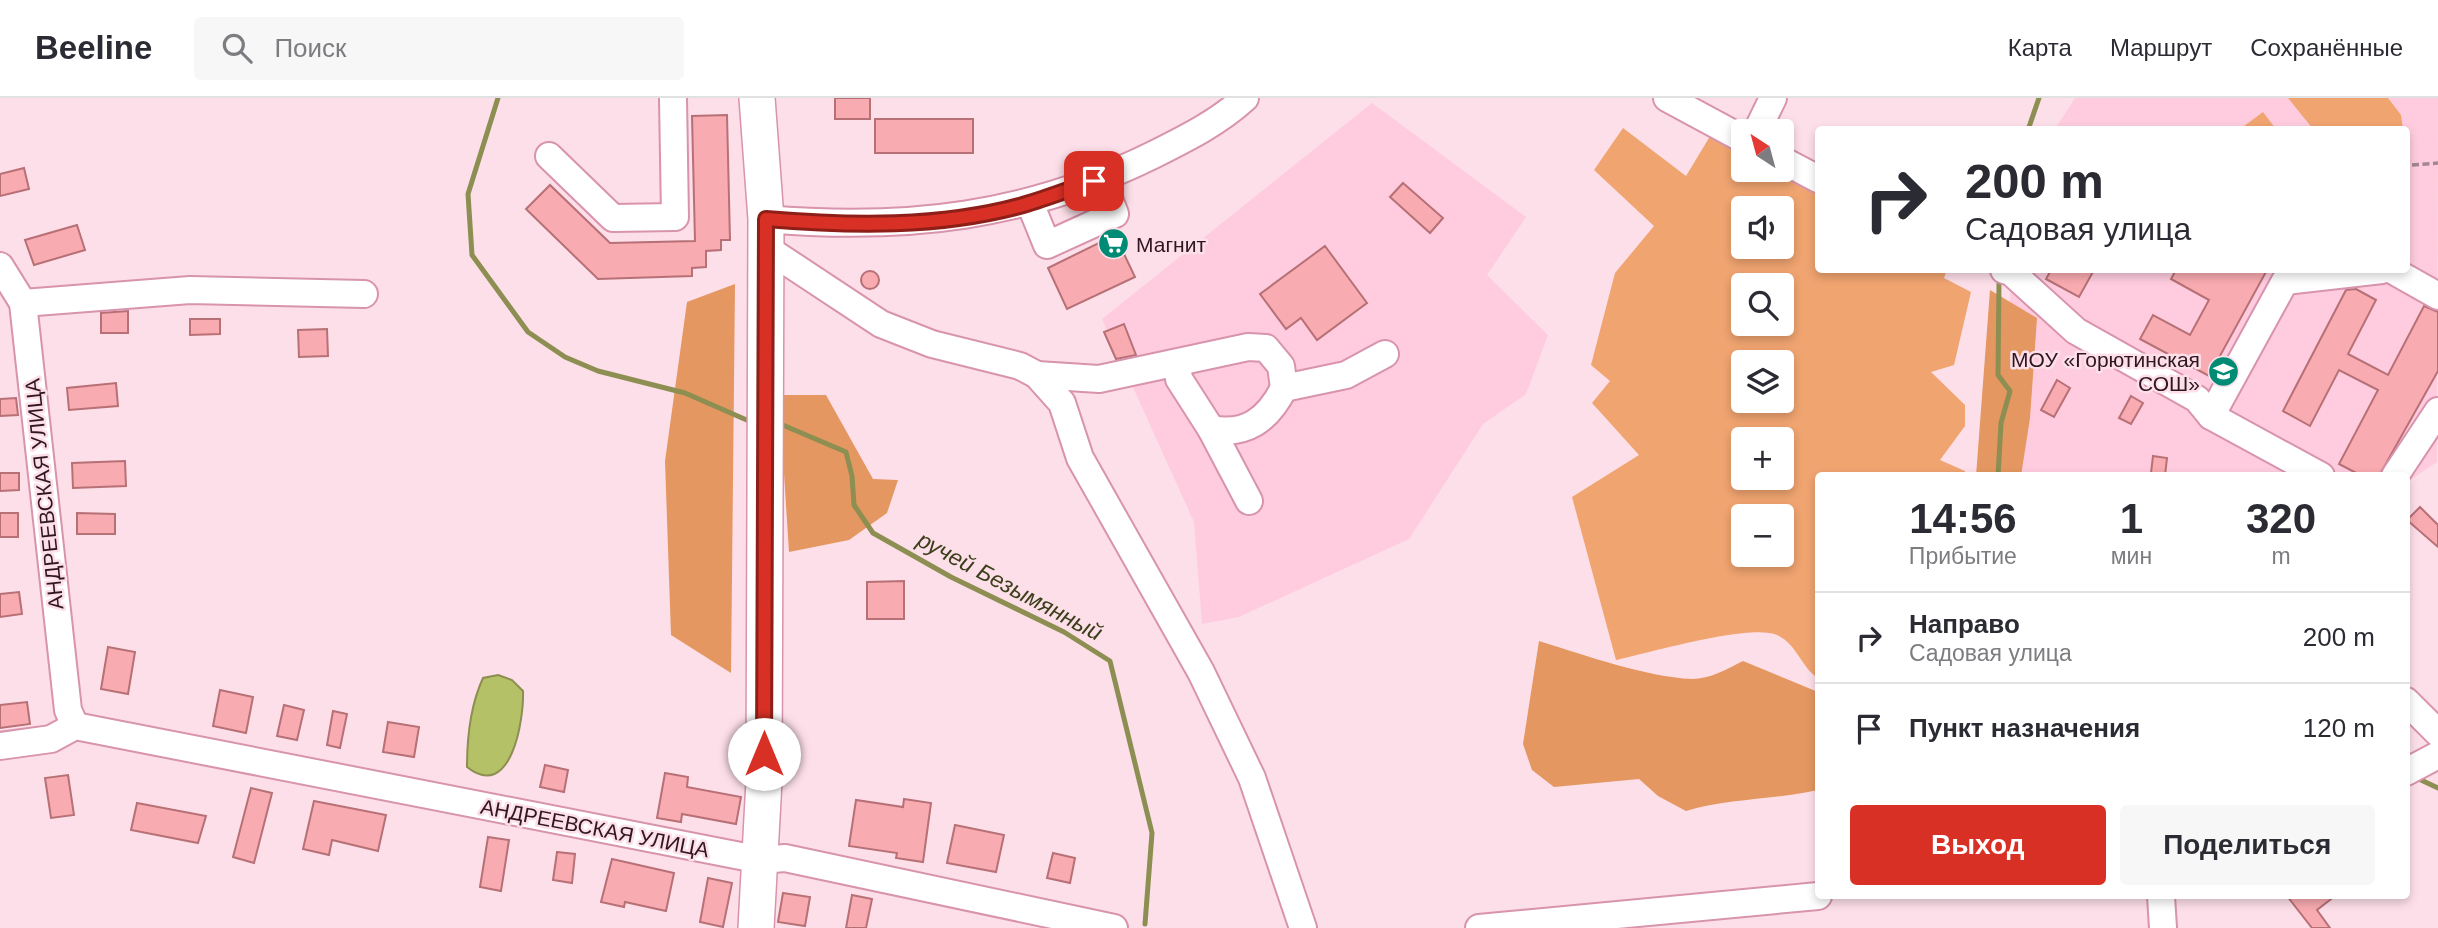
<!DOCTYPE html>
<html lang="ru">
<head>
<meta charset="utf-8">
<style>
  body { margin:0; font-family:Helvetica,sans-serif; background:#f7f7f7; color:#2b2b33; height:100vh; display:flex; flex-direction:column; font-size:26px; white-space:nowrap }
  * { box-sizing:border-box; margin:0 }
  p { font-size:23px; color:#7c7c81 }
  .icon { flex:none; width:38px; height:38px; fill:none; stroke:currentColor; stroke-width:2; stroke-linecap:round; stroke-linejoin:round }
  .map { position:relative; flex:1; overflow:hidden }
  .panel { position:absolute; left:1815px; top:374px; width:595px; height:427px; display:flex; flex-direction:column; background:#fff; border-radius:7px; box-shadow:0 4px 10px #0003 }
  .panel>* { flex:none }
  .guide { position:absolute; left:1815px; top:28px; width:595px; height:147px; border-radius:7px; box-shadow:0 4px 10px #0003; background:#fff; color:#2b2b33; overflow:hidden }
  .needle { width:46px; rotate:324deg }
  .buttons { position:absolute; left:1731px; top:21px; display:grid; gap:14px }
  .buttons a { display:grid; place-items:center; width:63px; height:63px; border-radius:7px; background:#fff; box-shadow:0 4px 10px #0003; font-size:35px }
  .pin { position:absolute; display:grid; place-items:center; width:60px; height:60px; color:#fff; margin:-30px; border-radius:14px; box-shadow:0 4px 10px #0006 }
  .me { position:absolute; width:77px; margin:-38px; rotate:0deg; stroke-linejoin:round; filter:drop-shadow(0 0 5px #0008) }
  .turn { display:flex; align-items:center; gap:24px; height:147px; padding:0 35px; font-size:32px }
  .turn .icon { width:91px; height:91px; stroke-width:2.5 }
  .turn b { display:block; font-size:49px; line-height:60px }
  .eta { display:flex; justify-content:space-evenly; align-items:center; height:119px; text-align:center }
  .eta b { font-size:42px; font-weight:800; line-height:49px }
  .action { display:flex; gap:14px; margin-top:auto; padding:14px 35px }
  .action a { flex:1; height:80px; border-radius:7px; background:#d93025; color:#fff; font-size:28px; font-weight:800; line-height:80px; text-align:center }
  .action a+a { background:#f7f7f7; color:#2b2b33 }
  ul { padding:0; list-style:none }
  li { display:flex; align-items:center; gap:21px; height:91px; padding:0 35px; border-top:2px solid #e1e1e2 }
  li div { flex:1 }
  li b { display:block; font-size:26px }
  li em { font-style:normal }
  header { display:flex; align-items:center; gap:42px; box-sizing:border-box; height:98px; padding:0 35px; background:#fff; border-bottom:2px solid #e1e1e2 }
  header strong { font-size:33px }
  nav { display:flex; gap:38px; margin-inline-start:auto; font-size:24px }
  .search { width:490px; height:63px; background:#f7f7f7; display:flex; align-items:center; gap:18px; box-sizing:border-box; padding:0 24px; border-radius:7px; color:#7c7c81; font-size:26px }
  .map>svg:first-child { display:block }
  .built { fill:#feccde }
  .green { fill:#f0a470; fill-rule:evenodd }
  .forest { fill:#e49760 }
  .water { fill:#b5c166; stroke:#8d8e51; stroke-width:2 }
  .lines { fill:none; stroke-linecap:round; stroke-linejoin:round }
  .stream { stroke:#8d8e51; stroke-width:5 }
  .building { fill:#f8abb0; stroke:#b77076; stroke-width:2 }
  .minor-casing { stroke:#d893ad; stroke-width:30 }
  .major-casing { stroke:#d893ad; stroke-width:38 }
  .path { stroke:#a28690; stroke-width:3.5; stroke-dasharray:7 3.5; stroke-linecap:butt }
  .minor { stroke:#fff; stroke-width:26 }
  .major { stroke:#fff; stroke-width:35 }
  .route-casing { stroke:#8d1f18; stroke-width:18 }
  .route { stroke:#d93025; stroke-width:12 }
  .labels { text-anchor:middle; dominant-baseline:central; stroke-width:5; stroke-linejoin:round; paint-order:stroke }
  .poi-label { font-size:21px; fill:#301621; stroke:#fddfe9; text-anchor:start }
  .street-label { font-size:21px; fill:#301621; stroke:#fddfe9 }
  .water-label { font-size:23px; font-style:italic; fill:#3b3f19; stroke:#fddfe9 }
</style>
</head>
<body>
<header>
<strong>Beeline</strong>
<div class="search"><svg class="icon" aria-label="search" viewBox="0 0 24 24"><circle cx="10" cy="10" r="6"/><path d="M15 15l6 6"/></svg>Поиск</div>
<nav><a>Карта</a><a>Маршрут</a><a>Сохранённые</a></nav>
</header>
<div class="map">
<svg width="2438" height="830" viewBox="0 0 2438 830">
  <rect width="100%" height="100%" fill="#fddfe9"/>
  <g class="built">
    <polygon points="2075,0 2438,0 2437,364 2406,385 2406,378 2005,378 2011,172 2406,172 2406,32 2055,31"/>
    <polygon points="1372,5 1526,119 1487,177 1548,237 1526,296 1483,326 1409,441 1239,519 1202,526 1194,424 1102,221"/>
  </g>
  <g class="green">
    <polygon points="2288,0 2388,0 2401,17 2403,31 2313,31"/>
    <polygon points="2263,14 2276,31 2240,31"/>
    <path d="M1623 30 1686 78 1712 35 1743 52V72H1781L1818 91V172H1947L1944 180 1971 194 1954 267 1931 274 1965 307V328L1940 362 1965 373V378H1818V580C1801 569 1797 546 1777 537 1751 525 1648 555 1616 562L1572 399 1639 357 1592 305 1610 283 1591 267 1615 175 1654 128 1594 72ZM1743 110H1782V149H1743ZM1743 187H1782V226H1743ZM1743 264H1782V303H1743ZM1743 341H1782V380H1743ZM1743 418H1782V457H1743Z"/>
  </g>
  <g class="forest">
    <polygon points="735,186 731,575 671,537 665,363 687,204"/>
    <polygon points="1990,192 2037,220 2030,320 2021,378 1976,378"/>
    <polygon points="779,297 826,297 873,381 898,382 887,415 849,442 789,454"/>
    <path d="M1539 543C1584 557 1646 579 1692 581 1710 581 1727 571 1743 563L1818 594V692C1774 702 1729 700 1686 713L1658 698 1639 681 1554 689 1532 672 1523 646Z"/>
  </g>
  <path class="water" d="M498 577 512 582 523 593C524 622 511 704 467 669 467 640 471 606 483 580Z"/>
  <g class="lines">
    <g class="stream">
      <polyline points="498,0 468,96 472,157 528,234 565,259 598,273 685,295 749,323"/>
      <polyline points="2028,32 2039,0"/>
      <polyline points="778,325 846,354 852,378 854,407 873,435 951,479 1064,534 1110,563 1152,735 1145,826"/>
      <polyline points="1998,378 2001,325 2010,293 1998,277 1999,184"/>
      <polyline points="2421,682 2438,690"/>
    </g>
  </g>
  <g class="building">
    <rect x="835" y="0" width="35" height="21"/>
    <polygon points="727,17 730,142 721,142 721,152 706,153 706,169 692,170 692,178 598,181 526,111 550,87 610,145 695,143 692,18"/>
    <rect x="875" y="21" width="98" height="34"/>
    <polygon points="24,70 29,91 0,98 0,76"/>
    <polygon points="1403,85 1443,120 1430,135 1390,99"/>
    <polygon points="77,127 85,152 34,167 25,142"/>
    <polygon points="1115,137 1135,179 1067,211 1048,170"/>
    <polygon points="1325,148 1367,205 1317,242 1301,220 1286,231 1260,196"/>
    <polygon points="2051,172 2094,172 2079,199 2046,181"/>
    <polygon points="2176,172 2267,172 2209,278 2140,241 2153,217 2190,237 2209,202 2171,181"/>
    <circle cx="870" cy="182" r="9"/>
    <polygon points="2356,191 2376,202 2348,256 2388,277 2424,208 2438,214 2438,273 2379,378 2362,378 2339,366 2378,292 2339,272 2310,328 2283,313 2346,192"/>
    <polygon points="128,213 128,235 101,235 101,215"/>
    <polygon points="190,221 220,221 220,236 190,237"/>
    <polygon points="1124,226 1136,257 1116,261 1104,234"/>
    <polygon points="327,231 328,258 299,259 298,232"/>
    <polygon points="2057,282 2070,290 2054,319 2041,312"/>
    <polygon points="116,285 118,308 69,312 67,290"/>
    <polygon points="2131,298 2143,305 2131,326 2119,320"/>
    <polygon points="16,300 18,317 0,318 0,301"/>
    <polygon points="2153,358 2167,360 2165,377 2151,375"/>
    <polygon points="125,363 126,388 73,390 72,365"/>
    <polygon points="0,375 19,375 19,392 0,393"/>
    <polygon points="2420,409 2438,427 2438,449 2407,422"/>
    <rect x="0" y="415" width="18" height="24"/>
    <polygon points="77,415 115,416 115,436 77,436"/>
    <polygon points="904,483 904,521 867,521 867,484"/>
    <polygon points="19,494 22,516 0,519 0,496"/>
    <polygon points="108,549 135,554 128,596 101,591"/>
    <polygon points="220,592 253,599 246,635 213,628"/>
    <polygon points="27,604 30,626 0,630 0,607"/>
    <polygon points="284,607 304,612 297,642 277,638"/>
    <polygon points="333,613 347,616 340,650 327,647"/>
    <polygon points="388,624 419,629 414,659 383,654"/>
    <polygon points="545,667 568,672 564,694 540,689"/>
    <polygon points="665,675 688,679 687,689 741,699 736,726 682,716 681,724 657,720"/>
    <polygon points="68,677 74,717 51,720 45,680"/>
    <polygon points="251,690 272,695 254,765 233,759"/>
    <polygon points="904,701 931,705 923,764 896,760 897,755 849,748 856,702 903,709"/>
    <polygon points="314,703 386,717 378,753 332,742 329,757 303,751"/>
    <polygon points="137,705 206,718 198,745 131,732"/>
    <polygon points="955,727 1004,737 996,774 947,765"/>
    <polygon points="488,739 509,742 501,793 480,789"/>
    <polygon points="557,754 575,756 572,785 553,782"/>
    <polygon points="1053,755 1075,760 1070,785 1047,780"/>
    <polygon points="612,761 674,775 666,813 625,804 624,809 601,804"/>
    <polygon points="708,780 732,785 723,829 700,824"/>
    <polygon points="783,795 810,799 805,828 778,824"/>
    <polygon points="852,797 872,801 866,830 846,830"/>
    <polygon points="2287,798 2335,798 2317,812 2330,830 2312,830"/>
  </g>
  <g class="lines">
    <defs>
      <g id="minor">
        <polyline points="1667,0 1743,41"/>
        <polyline points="1757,33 1773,0"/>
        <polyline points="549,58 613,120 675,119 673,0"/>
        <polyline points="1782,62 1818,81"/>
        <polyline points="1030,105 1047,147 1115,116 1101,80"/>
        <path d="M766 121C906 133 1028 119 1155 56 1187 40 1219 24 1245 0"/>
        <polyline points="766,150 881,226 932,246 1020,268 1037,277 1062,305 1080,360 1201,574 1252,680 1303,830"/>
        <polyline points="0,168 23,205 68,612 75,628"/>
        <polyline points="2004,172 2011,174 2076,233 2197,301 2211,318 2321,378"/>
        <polyline points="2392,172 2438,198"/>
        <polyline points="23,205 190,192 364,196"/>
        <polyline points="1177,266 1179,281 1211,331 1249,403"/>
        <polyline points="1037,277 1099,281 1248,249 1266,250 1281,268 1284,290 1346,277 1385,256"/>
        <polyline points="2211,318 2285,183 2382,172"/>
        <path d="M1211 331C1247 338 1268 321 1284 290"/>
        <polyline points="2395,378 2438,313"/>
        <polyline points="2406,603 2438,635"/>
        <polyline points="0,648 51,641 75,628 761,762 785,760 1114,830"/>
        <polyline points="2406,674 2438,657"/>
        <polyline points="2161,798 2163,830"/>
        <polyline points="1479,830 1818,798"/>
      </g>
      <polyline id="major" points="756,830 764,683 766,121 757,0"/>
    </defs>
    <use href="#minor" class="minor-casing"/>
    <use href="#major" class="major-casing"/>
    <polyline class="path" points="2412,67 2438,65"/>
    <use href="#minor" class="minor"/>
    <use href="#major" class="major"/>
  </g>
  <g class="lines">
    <defs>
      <path id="route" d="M764 656 766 121C851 128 940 130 1023 107 1047 100 1070 91 1094 83"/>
    </defs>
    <use href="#route" class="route-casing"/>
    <use href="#route" class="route"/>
  </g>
  <defs>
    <symbol id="supermarket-disc" viewBox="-11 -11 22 22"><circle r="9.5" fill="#008c74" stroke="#fddfe9"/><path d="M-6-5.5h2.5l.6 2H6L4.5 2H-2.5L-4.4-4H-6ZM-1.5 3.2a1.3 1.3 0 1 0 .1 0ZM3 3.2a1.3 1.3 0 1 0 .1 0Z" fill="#fff"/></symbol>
    <symbol id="school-disc" viewBox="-11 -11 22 22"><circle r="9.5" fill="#008c74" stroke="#fddfe9"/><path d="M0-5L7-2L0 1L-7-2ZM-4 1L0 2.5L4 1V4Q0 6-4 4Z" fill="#fff"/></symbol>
  </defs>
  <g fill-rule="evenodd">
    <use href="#supermarket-disc" x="1096" y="128" width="35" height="35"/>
    <use href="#school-disc" x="2206" y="256" width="35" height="35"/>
  </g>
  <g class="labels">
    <g class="poi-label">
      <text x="1136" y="146">Магнит</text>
      <text x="2200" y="261" text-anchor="end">МОУ «Горютинская<tspan x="2200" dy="24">СОШ»</tspan></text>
    </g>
    <g class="street-label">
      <text transform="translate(44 396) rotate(-96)">АНДРЕЕВСКАЯ УЛИЦА</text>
      <text transform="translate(595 730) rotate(11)">АНДРЕЕВСКАЯ УЛИЦА</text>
    </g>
    <g class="water-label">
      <text transform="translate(1010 488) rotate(28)">ручей Безымянный</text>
    </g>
  </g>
</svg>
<div class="buttons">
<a><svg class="needle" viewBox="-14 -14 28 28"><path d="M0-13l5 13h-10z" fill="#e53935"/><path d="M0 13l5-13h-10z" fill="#7c7c81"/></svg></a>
<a><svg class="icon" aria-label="sound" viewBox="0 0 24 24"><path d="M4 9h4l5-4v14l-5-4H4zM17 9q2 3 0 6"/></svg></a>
<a><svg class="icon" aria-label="search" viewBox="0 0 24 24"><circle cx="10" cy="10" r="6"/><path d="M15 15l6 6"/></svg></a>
<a><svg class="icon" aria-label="layers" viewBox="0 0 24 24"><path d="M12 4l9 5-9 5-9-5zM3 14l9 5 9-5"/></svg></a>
<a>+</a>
<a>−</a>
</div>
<div class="pin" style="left:1094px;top:83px;background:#d93025"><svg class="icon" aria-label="arrive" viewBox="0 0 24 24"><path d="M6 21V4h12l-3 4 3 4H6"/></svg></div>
<svg class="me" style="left:764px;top:656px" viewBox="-20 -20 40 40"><circle r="19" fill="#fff"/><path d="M0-13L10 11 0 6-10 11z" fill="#d93025"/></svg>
<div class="guide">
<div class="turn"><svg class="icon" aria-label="right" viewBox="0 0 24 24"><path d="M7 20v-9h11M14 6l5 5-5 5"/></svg><div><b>200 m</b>Садовая улица</div></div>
</div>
<section class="panel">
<div class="eta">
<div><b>14:56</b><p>Прибытие</p></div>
<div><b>1</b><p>мин</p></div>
<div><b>320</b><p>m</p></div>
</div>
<ul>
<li><svg class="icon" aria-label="right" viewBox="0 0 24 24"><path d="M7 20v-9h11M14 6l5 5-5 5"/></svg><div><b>Направо</b><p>Садовая улица</p></div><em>200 m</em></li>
<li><svg class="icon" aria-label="arrive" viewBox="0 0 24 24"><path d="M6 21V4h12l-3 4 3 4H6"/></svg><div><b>Пункт назначения</b></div><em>120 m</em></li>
</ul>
<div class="action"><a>Выход</a><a>Поделиться</a></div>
</section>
</div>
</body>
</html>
